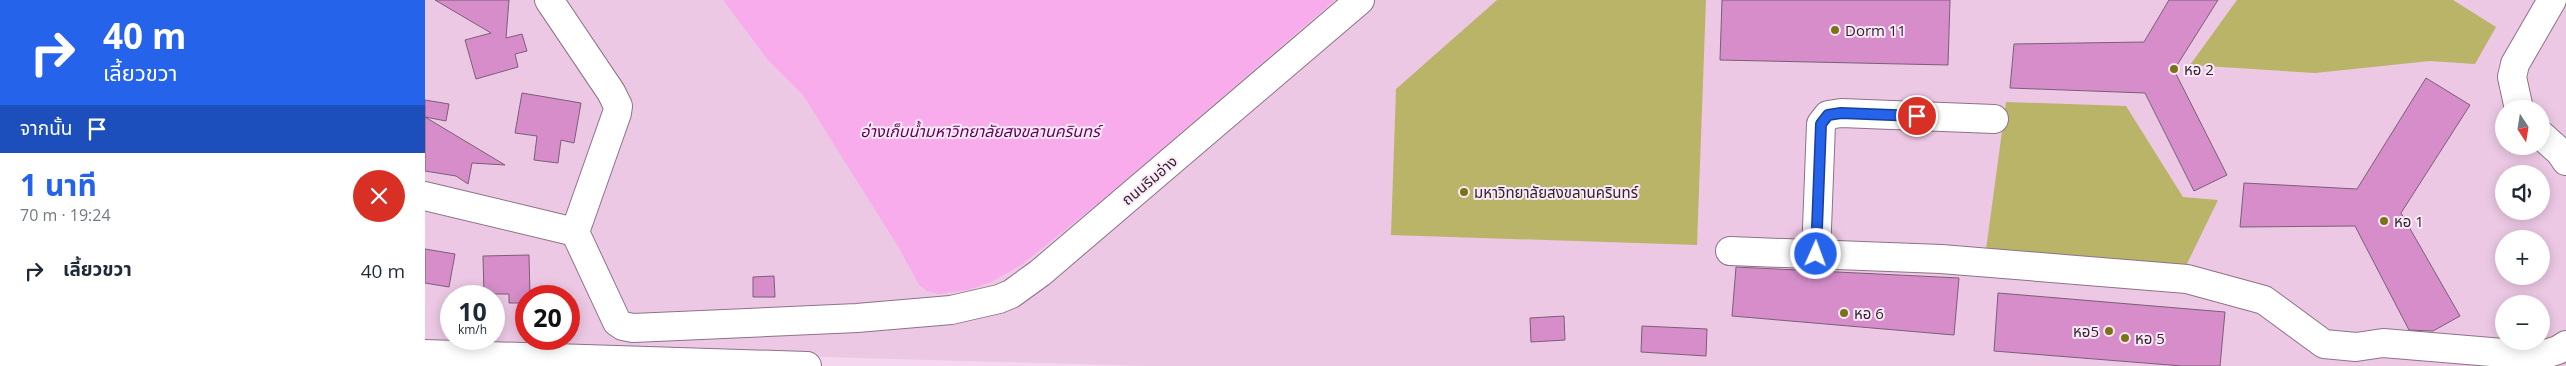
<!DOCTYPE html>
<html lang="th">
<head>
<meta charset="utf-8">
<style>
  body { margin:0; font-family:"Open Sans","Noto Sans Thai",sans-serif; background:#f2f2f3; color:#1f2937; height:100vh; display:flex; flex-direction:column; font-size:19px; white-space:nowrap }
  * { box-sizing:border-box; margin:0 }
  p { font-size:16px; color:#747a83 }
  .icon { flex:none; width:28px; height:28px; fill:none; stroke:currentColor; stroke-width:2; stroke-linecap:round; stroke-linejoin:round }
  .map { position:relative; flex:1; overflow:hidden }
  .side { display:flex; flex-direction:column; background:#fff; width:425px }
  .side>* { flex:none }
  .guide { background:#2563eb; color:#fff; overflow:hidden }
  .needle { width:32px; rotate:168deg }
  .buttons { position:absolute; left:2070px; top:100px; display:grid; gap:10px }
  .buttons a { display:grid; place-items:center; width:55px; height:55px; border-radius:50%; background:#fff; box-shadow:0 2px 12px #0003; font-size:25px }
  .speed { position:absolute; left:15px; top:285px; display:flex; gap:10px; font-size:25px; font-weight:700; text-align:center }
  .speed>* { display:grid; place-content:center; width:65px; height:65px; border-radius:50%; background:#fff; box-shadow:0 2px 12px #0003; line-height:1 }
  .speed small { font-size:12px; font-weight:400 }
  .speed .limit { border:8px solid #d22; background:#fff; color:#111 }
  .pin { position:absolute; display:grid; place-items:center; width:42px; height:42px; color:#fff; margin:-21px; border:2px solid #fff; border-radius:50%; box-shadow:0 1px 5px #0007 }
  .me { position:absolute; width:55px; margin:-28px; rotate:2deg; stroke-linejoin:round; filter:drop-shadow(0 0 4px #0008) }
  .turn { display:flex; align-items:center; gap:18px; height:105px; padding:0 20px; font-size:22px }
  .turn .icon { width:65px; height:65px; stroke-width:2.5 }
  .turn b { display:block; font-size:35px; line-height:42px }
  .then { display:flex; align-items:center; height:48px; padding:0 20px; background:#0003; gap:10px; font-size:19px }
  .round { display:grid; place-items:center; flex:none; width:52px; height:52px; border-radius:26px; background:#f2f2f3 }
  .head { display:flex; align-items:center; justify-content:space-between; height:85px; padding:0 20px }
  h1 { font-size:30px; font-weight:700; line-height:38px; color:#2563eb }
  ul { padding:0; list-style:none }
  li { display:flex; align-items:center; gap:15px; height:65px; padding:0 20px }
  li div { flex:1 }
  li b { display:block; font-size:19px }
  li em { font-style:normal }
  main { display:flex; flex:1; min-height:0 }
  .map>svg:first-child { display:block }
  .built { fill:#ecc8e4; fill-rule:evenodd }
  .green { fill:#b9b468 }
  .water { fill:#f8aceb }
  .building { fill:#d68dca; stroke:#7a5f75 }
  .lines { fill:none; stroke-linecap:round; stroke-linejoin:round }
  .minor-casing { stroke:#8e7288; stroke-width:30 }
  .minor { stroke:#fff; stroke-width:28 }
  .route-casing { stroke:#184099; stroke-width:12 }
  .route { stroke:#2563eb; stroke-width:9 }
  .poi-dot { fill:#7a7316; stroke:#fce9f8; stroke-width:2 }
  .labels { text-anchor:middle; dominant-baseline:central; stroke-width:4; stroke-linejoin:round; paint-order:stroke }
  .poi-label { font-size:15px; fill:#30252e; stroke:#fce9f8; text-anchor:start }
  .street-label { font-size:15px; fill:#30252e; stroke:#fce9f8 }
  .water-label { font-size:16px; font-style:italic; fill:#5f0257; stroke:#fce9f8 }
</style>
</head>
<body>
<main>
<section class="side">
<div class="guide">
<div class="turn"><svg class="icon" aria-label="right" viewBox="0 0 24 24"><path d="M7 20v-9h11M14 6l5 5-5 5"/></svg><div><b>40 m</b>เลี้ยวขวา</div></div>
<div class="then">จากนั้น<svg class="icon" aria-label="arrive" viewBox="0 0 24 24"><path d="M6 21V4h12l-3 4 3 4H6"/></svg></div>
</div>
<div class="head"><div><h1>1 นาที</h1><p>70 m · 19:24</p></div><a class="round" style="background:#d93025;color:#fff"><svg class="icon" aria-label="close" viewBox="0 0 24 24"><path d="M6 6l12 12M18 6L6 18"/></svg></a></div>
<ul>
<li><svg class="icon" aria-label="right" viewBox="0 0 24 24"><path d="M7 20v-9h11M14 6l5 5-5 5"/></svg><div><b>เลี้ยวขวา</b></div><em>40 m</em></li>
</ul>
</section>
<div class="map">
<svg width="2141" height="366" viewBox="0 0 2141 366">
  <rect width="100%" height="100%" fill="#f6d7f0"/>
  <path class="built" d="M0 0H2141V366H723L0 346ZM2079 109H2116V146H2079ZM2079 174H2116V211H2079ZM2079 239H2116V276H2079ZM26 296H69V339H26ZM101 296H144V339H101ZM2079 304H2116V341H2079Z"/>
  <g class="green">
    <polygon points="1072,0 1281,0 1272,245 966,235 971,89"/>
    <polygon points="1812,0 2028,0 2071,27 2050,64 2005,61 1890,73 1765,65"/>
    <polygon points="1581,102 1701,106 1758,197 1793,200 1759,270 1560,257"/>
  </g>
  <polygon class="water" points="298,0 910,0 676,201 596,265 566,282 543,290 513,294 502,291 494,285 474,248 378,95 343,60"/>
  <g class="building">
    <polygon points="10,0 84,0 81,38 97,34 102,51 90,54 93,67 51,79 40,40 66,33"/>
    <polygon points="1297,0 1525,0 1523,65 1295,60"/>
    <polygon points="1744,0 1793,0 1749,70 1802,175 1769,191 1720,93 1585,88 1589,44 1719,42"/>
    <polygon points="2001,78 2045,105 1976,213 2035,316 2008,331 1984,330 1930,226 1815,227 1819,183 1932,189"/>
    <polygon points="97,93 156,103 149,143 136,140 133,163 109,160 112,136 90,133"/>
    <polygon points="0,100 24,104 21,121 0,117 80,165 47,163 43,184 31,176 0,171"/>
    <polygon points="0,249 30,254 24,287 0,283"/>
    <polygon points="104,255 105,296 101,296 101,303 84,303 84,294 59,294 58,256"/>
    <polygon points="1311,267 1534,278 1529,335 1307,316"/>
    <polygon points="349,276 350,297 328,297 328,277"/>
    <polygon points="1573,293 1800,312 1795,366 1757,366 1569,351"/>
    <polygon points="1139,316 1140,340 1106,342 1105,318"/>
    <polygon points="1217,326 1282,329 1281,356 1216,352"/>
  </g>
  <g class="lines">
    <defs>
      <g id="minor">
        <polyline points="124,0 186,92 193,106 192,113 150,232 192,322 198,326 208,328 432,318 526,310 574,299 586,294 615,273 935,0"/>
        <polyline points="2094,109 2087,77 2090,64 2127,0"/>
        <polyline points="2116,135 2135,152 2141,161"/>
        <polyline points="0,196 150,232"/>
        <polyline points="1305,251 1516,259 1762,279 1839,300 1899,344 1931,347 1958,343 2114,356 2133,350 2141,345"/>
        <polyline points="1391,254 1396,124 1403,115 1416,113 1569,119"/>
        <polyline points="0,354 382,366"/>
      </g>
    </defs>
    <use href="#minor" class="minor-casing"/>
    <use href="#minor" class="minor"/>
  </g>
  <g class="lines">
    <defs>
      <polyline id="route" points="1391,254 1396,124 1403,115 1416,113 1492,116"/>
    </defs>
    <use href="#route" class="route-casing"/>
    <use href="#route" class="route"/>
  </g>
  <g class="poi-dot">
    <circle cx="1410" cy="30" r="5"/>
    <circle cx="1749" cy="69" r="5"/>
    <circle cx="1039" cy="192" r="5"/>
    <circle cx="1959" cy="221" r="5"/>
    <circle cx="1419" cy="313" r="5"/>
    <circle cx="1684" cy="331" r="5"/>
    <circle cx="1700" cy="338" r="5"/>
  </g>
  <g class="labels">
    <g class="poi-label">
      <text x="1420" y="30">Dorm 11</text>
      <text x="1759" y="69">หอ 2</text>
      <text x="1049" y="192">มหาวิทยาลัยสงขลานครินทร์</text>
      <text x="1969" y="221">หอ 1</text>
      <text x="1429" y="313">หอ 6</text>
      <text x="1674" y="331" text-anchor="end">หอ5</text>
      <text x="1710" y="338">หอ 5</text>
    </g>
    <g class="street-label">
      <text transform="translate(724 180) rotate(-40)">ถนนริมอ่าง</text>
    </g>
    <g class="water-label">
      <text x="555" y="131">อ่างเก็บน้ำมหาวิทยาลัยสงขลานครินทร์</text>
    </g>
  </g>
</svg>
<div class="buttons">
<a><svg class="needle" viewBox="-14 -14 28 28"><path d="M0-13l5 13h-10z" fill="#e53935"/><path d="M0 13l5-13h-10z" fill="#747a83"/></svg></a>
<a><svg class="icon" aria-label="sound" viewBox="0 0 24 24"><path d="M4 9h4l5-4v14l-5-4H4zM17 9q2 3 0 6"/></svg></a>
<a>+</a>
<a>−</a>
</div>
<div class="speed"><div>10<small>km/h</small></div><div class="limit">20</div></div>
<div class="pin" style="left:1492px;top:116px;background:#d93025"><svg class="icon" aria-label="arrive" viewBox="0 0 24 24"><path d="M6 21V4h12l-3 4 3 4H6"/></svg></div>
<svg class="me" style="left:1391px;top:254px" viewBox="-20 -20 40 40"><circle r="17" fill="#2563eb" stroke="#fff" stroke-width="3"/><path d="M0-11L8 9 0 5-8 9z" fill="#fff"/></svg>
</div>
</main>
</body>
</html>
